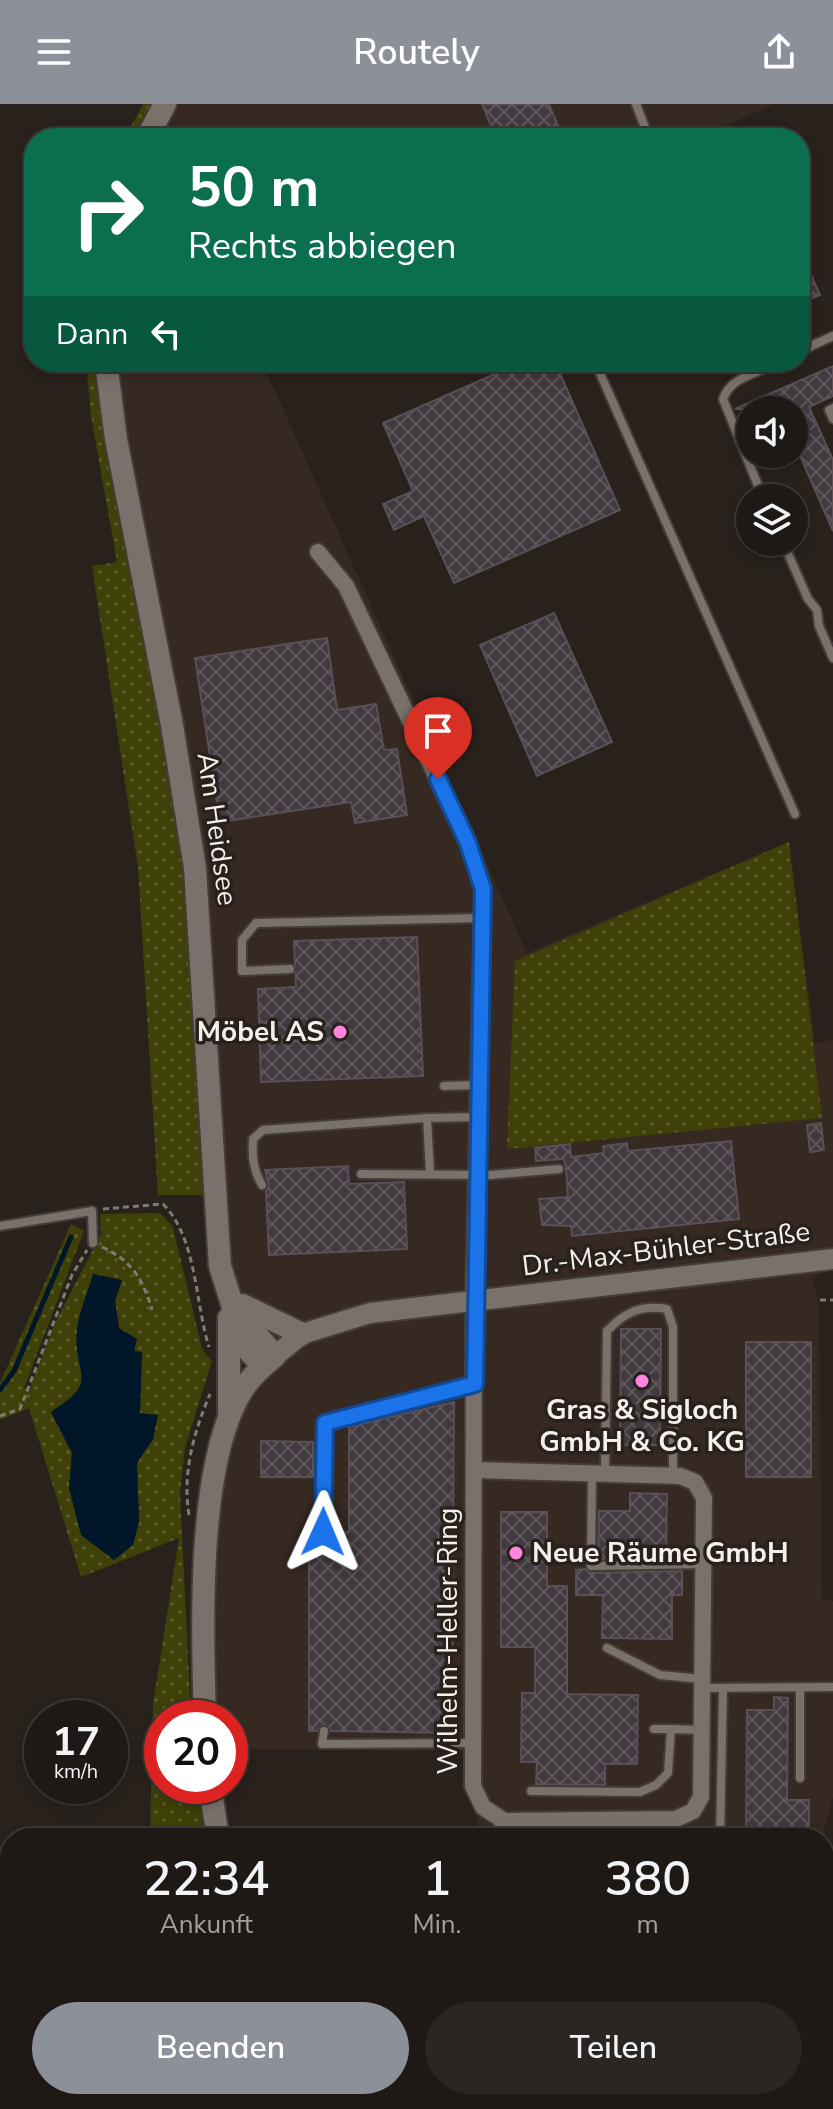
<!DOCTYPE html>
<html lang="de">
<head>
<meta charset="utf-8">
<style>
  body { margin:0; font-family:"Nunito Sans",sans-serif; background:#2b2622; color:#f1f3f6; height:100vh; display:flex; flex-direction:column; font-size:30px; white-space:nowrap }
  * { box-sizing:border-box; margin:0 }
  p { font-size:26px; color:#a1a0a0 }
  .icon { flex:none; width:44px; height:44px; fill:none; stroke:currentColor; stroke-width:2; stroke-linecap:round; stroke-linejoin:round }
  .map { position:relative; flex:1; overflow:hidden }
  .side { position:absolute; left:0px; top:1724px; width:834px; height:282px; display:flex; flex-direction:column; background:#1e1915; border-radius:32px 32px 0 0; box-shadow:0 4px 12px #0003,0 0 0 2px #3c3834 }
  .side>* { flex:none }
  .top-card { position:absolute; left:24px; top:24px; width:786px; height:244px; border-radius:32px; box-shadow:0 4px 12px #0003,0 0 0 2px #3c3834; background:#0b6e4f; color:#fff; overflow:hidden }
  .controls { position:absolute; left:736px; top:292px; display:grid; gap:16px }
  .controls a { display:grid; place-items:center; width:72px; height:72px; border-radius:50%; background:#1e1915; box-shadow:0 4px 12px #0003,0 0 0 2px #3c3834; font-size:40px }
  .speed { position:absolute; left:24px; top:1596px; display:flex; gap:16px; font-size:40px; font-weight:700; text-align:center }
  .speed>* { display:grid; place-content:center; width:104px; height:104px; border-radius:50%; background:#1e1915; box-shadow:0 4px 12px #0003,0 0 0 2px #3c3834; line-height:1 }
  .speed small { font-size:20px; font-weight:400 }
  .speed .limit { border:12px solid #d22; background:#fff; color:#111 }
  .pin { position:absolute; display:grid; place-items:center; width:68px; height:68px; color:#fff; margin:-82px -34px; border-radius:50% 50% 50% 0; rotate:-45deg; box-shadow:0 0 8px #0007 }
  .pin .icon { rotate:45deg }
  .me { position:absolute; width:88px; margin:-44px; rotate:1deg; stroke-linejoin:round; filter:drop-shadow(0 0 6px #0008) }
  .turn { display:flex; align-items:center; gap:28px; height:168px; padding:0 32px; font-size:36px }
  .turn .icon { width:104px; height:104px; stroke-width:2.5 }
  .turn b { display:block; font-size:56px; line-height:68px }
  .then { display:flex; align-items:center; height:76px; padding:0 32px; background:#0003; gap:16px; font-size:30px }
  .eta { display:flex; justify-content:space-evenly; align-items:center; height:136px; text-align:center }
  .eta b { font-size:48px; font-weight:600; line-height:56px }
  .cta { display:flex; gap:16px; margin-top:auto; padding:16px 32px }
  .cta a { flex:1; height:92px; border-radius:48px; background:#8c9099; color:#fff; font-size:32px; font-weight:600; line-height:92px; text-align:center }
  .cta a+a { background:#2b2622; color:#f1f3f6 }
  header { display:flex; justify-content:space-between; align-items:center; height:104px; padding:0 32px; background:#8c9099; color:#fff; font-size:36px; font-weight:600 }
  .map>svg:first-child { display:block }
  .built { fill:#362921 }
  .grass { fill:url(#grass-dots); fill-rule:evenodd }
  .water { fill:#001629 }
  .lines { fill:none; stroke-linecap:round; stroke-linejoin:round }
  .stream { stroke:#001629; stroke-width:5 }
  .building { fill:url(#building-cross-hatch); stroke:#585055; stroke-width:2 }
  .service-casing { stroke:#433d3a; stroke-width:12 }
  .minor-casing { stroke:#433d3a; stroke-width:20 }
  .tertiary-casing { stroke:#433d3a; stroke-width:24 }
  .secondary-casing { stroke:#433d3a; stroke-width:26 }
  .path { stroke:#807a75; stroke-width:3; stroke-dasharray:6 4; stroke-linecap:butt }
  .service { stroke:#7a716b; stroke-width:8 }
  .minor { stroke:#7a716b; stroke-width:16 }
  .tertiary { stroke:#7a716b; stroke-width:20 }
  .secondary { stroke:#7a716b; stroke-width:22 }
  .route-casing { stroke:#114b97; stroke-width:20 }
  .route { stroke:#1a73e8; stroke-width:14 }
  .poi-dot { fill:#ff85de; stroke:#28211c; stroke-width:3 }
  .labels { text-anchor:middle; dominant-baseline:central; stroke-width:7; stroke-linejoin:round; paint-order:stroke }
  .street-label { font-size:28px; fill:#f6f0ed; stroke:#28211c }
  .poi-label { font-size:28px; font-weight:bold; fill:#f6f0ed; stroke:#28211c; text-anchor:end }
</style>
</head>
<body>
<header><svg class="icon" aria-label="menu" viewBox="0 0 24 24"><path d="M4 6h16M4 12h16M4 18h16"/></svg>Routely<svg class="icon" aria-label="share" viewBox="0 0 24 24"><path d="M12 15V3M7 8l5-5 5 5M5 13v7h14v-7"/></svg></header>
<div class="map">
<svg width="833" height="2005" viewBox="0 0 833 2005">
  <defs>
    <pattern id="grass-dots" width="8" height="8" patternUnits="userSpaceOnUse" patternTransform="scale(2)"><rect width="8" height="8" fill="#3e4008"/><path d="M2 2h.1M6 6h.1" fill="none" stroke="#5a5c2c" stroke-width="1.8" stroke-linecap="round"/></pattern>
    <pattern id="building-cross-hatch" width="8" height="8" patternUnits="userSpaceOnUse" patternTransform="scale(2)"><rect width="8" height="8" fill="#41393f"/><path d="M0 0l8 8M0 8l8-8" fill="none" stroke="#5d565b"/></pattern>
  </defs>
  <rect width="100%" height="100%" fill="#28211c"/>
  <g class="built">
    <polygon points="179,0 774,0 697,34 160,34"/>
    <polygon points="116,258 262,258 527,849 789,738 815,939 833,936 833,1146 813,1177 819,1201 822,1496 833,1497 833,1693 822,1734 463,1734 479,1717 468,1686 466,1647 230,1645 230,1614 216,1614 216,1439 220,1379 237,1318 271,1268 267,1259 277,1213 237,1185 226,1141 153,470"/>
    <polygon points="320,1996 456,1996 447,2005 325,2005"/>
  </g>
  <g class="grass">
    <polygon points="143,0 156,0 138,34 125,34"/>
    <polygon points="86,258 95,258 166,647 181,753 192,862 203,1091 158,1091 138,764 92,462 117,458 91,312"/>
    <polygon points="789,738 822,1014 507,1045 515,857"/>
    <path d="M160 1109 173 1123 202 1245 212 1257 185 1344 180 1389 191 1614H162V1682H198L204 1734H150L153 1600 179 1434 81 1473 29 1304 0 1316V1279L71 1120 84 1127 24 1284 29 1286 53 1223 101 1130 100 1110ZM93 1170 122 1176 115 1197 119 1225 136 1235 134 1247 142 1248 140 1309 157 1312 153 1335 137 1359 135 1375 140 1410 69 1384 72 1349 51 1308C103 1276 72 1272 77 1226 79 1208 88 1188 93 1170Z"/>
    <polygon points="200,1996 276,1996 280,2005 213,2005"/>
  </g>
  <path class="water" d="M93 1170 122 1176 115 1197 119 1224 137 1235 134 1247 142 1248 140 1309 158 1311 153 1335 137 1359 139 1418 133 1441 114 1456 81 1431 69 1384 72 1349 51 1308C102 1276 73 1273 77 1226 79 1208 88 1188 93 1170Z"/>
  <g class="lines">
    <polyline class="stream" points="0,1286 14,1267 71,1133"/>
  </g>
  <g class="building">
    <polygon points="482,0 549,0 563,34 496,34"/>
    <polygon points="800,146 820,191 800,199"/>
    <polygon points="522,258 555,258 620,406 454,479 424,412 394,426 383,400 413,387 383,319"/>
    <polygon points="833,262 833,292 809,303 833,356 833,427 794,338 794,306 735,305"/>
    <polygon points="554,509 612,638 537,672 480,541"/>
    <polygon points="327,534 337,606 376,600 384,646 397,645 407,711 355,719 351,698 220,718 195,554"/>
    <polygon points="417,833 423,972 261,978 258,885 296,883 294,837"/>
    <polygon points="821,1019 824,1046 810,1048 807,1021"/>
    <polygon points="731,1037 739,1115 572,1132 571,1122 542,1121 539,1095 568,1093 566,1065 564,1055 536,1057 535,1044 570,1040 571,1053 604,1049 603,1042 627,1039 628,1047"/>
    <polygon points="348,1062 349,1080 404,1078 407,1145 269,1151 266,1087 269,1081 265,1066"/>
    <polygon points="621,1225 661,1225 660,1341 620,1341"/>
    <rect x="746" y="1238" width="65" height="135"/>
    <polygon points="454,1298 452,1629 331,1627 324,1620 317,1627 309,1627 309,1427 316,1427 324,1435 330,1428 349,1428 349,1323"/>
    <polygon points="261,1337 313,1338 313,1373 261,1373"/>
    <polygon points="630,1389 667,1390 666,1454 598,1455 599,1407 630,1407"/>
    <polygon points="501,1408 547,1408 547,1482 567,1482 567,1590 638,1591 637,1660 605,1660 605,1681 536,1680 537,1658 521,1658 522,1589 535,1589 535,1543 501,1543"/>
    <polygon points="585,1465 591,1469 682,1467 682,1491 672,1491 672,1535 602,1534 603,1491 576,1491 576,1466"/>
    <polygon points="774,1593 788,1594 787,1696 809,1696 809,1734 746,1734 747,1606 774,1606"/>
  </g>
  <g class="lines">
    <defs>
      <g id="service">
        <polyline points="636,0 649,34"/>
        <polyline points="800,247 833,232"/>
        <polyline points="595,258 795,710"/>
        <polyline points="833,304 829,306 833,315"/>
        <path d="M763 394 723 295C731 272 758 270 778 258"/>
        <polyline points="783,438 808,495 817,506 819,522 833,554"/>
        <polyline points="290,865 242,867 242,836 256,819 483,814"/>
        <polyline points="444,982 479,981"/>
        <polyline points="430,1068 427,1014 478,1013"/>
        <polyline points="361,1070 491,1071 559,1065"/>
        <path d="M262 1081C253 1065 252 1054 253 1035L263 1026 427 1014"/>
        <polyline points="0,1122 92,1107 93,1139"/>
        <polyline points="592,1370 591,1462 704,1460"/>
        <path d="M605 1370 607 1227C624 1209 641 1200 667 1205L673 1223V1371"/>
        <polyline points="323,1428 325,1319 474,1280"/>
        <polyline points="607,1544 660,1571 701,1575"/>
        <polyline points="800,1583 800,1674"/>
        <polyline points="702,1584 833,1583"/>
        <polyline points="654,1625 671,1625"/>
        <polyline points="324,1627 322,1640 473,1639"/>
        <polyline points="531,1687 640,1688 656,1681 668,1669 671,1625 702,1626"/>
        <polyline points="489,1734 504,1717"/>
        <polyline points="720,1734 723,1585"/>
      </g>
      <polyline id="minor" points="318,448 346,482 468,739 483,785 474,1190 473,1682 483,1703 504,1717 676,1715 693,1707 701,1693 704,1394 695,1378 680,1372 475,1366"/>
      <g id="tertiary">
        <polyline points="275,1252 302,1230 370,1209 833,1155"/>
        <polyline points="0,1834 10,1841"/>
      </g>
      <g id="secondary">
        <polyline points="147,34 165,0"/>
        <polyline points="106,258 116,335 172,621 195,764 220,1162 246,1244 263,1262"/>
        <polyline points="242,1201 302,1230"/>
        <polyline points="229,1214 229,1308"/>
        <path d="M205 1614C202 1529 196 1353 245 1282 253 1271 264 1261 275 1252L237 1208"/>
        <polyline points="210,1682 218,1734"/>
        <polyline points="305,1996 309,2005"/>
      </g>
    </defs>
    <use href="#service" class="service-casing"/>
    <use href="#minor" class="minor-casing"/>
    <use href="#tertiary" class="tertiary-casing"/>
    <use href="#secondary" class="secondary-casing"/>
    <g class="path">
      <path d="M103 1105 163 1100C197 1134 195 1199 209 1243"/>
      <path d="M102 1143C132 1157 143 1175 152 1206"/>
      <polyline points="820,1196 833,1196"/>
      <polyline points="0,1312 20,1305 72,1171 87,1146"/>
      <path d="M189 1411C182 1369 194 1328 210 1290"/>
      <polyline points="0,1866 10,1874"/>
      <polyline points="279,1996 284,2005"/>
    </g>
    <use href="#service" class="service"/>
    <use href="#minor" class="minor"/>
    <use href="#tertiary" class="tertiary"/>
    <use href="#secondary" class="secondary"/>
  </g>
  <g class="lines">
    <defs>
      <polyline id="route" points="323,1428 325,1319 475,1280 483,785 468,739 438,675"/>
    </defs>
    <use href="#route" class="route-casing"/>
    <use href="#route" class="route"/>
  </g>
  <g class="poi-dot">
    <circle cx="340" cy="928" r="8"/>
    <circle cx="642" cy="1277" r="8"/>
    <circle cx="516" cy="1449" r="8"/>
  </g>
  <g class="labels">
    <g class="street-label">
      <text transform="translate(217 725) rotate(82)">Am Heidsee</text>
      <text transform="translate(666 1145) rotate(-7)">Dr.-Max-Bühler-Straße</text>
      <text transform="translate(448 1537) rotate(-90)">Wilhelm-Heller-Ring</text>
    </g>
    <g class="poi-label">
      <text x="324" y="928">Möbel AS</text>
      <text x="642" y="1306" text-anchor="middle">Gras &amp; Sigloch<tspan x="642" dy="32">GmbH &amp; Co. KG</tspan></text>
      <text x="532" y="1449" text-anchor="start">Neue Räume GmbH</text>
    </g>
  </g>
</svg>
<div class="controls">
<a><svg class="icon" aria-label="sound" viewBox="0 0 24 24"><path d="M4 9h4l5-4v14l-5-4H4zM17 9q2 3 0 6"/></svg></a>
<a><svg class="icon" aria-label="layers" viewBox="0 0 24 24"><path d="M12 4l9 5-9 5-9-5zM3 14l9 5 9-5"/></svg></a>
</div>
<div class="speed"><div>17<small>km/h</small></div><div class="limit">20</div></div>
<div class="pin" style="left:438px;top:675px;background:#d93025"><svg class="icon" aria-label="arrive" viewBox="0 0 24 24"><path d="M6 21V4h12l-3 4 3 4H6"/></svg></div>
<svg class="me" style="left:323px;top:1428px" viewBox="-20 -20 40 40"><path d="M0-17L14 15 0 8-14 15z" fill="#1a73e8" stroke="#fff" stroke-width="4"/></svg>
<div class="top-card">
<div class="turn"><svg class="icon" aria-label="right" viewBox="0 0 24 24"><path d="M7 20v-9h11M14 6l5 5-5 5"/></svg><div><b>50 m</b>Rechts abbiegen</div></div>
<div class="then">Dann<svg class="icon" aria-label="left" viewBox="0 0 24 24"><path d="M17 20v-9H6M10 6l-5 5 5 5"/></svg></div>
</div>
<section class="side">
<div class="eta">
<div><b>22:34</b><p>Ankunft</p></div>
<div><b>1</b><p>Min.</p></div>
<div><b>380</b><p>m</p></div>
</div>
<div class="cta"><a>Beenden</a><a>Teilen</a></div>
</section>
</div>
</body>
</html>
